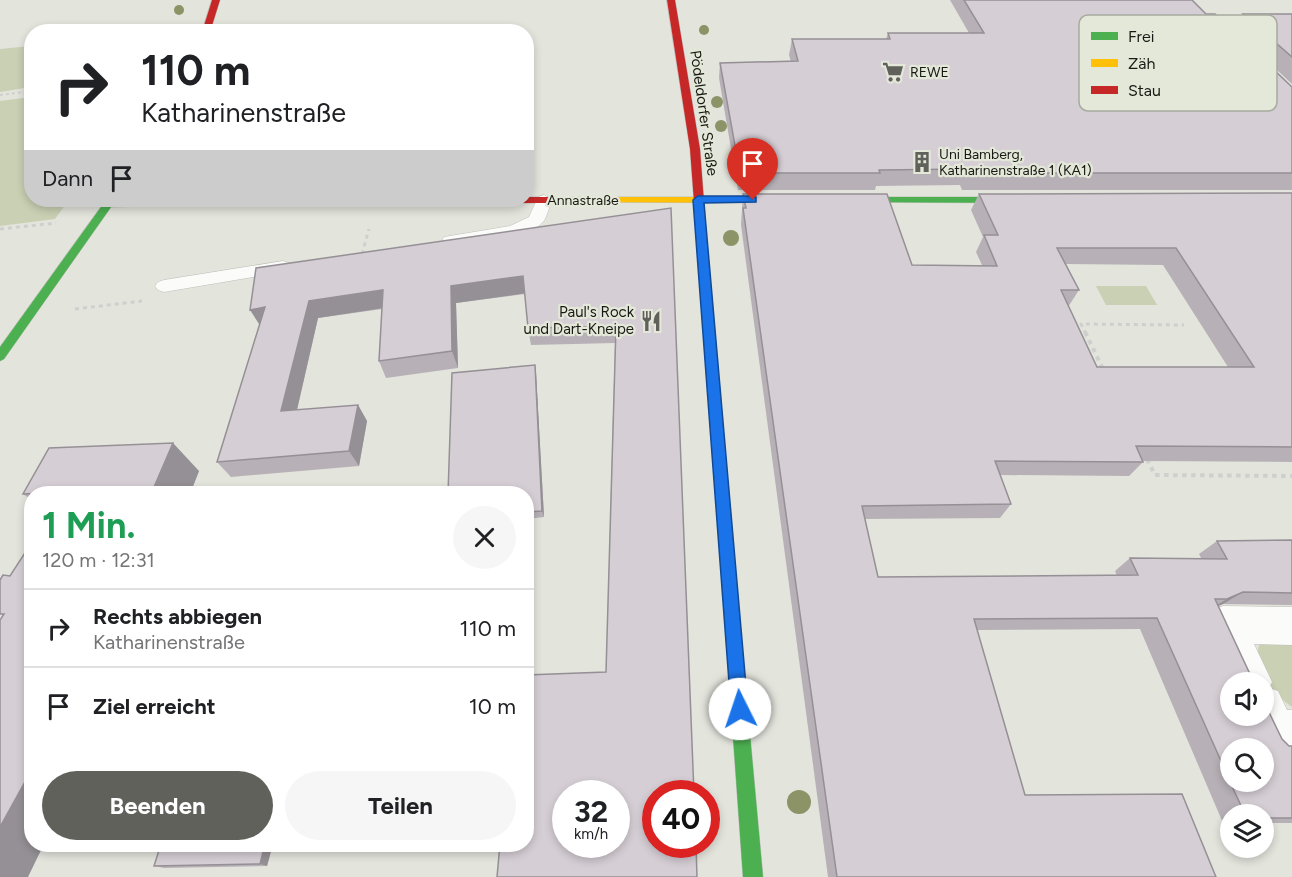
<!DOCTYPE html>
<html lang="de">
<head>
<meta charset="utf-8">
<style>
  body { margin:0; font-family:Figtree,sans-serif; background:#f6f6f6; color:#202124; height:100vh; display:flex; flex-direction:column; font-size:22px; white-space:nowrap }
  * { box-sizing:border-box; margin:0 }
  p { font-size:20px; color:#757577 }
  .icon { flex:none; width:33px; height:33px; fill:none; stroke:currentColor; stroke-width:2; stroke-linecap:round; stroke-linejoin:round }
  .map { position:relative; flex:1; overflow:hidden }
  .panel { position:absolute; left:24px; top:486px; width:510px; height:366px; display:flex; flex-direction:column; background:#fff; border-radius:24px; box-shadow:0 3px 9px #0003 }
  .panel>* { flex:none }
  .top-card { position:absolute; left:24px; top:24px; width:510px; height:183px; border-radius:24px; box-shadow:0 3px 9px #0003; background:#fff; color:#202124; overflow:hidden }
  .fabs { position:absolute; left:1220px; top:672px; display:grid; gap:12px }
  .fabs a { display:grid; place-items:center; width:54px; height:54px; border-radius:50%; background:#fff; box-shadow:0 3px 9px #0003; font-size:30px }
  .speed { position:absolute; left:552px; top:780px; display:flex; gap:12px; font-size:30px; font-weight:700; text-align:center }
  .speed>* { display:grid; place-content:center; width:78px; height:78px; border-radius:50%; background:#fff; box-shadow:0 3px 9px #0003; line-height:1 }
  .speed small { font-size:15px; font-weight:400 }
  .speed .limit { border:9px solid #d22; background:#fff; color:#111 }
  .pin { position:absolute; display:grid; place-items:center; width:51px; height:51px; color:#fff; margin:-62px -26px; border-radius:50% 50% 50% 0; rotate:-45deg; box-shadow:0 0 6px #0007 }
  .pin .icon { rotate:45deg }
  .me { position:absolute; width:66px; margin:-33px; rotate:356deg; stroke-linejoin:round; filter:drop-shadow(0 0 4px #0008) }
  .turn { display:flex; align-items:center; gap:21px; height:126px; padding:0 18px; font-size:27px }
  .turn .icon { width:78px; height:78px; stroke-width:2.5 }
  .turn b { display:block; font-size:42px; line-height:51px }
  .then { display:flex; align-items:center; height:57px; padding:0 18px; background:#0003; gap:12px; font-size:22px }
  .round { display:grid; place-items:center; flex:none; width:63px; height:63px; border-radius:32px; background:#f6f6f6 }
  .overview { display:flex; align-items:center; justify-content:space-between; height:102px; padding:0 18px }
  h1 { font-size:36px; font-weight:700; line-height:45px; color:#1e9e55 }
  .action { display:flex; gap:12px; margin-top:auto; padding:12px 18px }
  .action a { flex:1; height:69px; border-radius:36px; background:#60615b; color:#fff; font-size:24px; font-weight:700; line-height:69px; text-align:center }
  .action a+a { background:#f6f6f6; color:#202124 }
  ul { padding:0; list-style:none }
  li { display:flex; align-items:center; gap:18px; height:78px; padding:0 18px; border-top:2px solid #e0e0e0 }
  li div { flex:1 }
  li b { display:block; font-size:22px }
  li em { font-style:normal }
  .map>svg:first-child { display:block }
  .green { fill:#c9d0b3 }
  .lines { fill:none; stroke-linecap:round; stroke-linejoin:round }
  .lane-casing { stroke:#bebfba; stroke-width:1 }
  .street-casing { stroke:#bebfba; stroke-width:1 }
  .fast-casing { stroke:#bebfba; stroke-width:1 }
  .slow-casing { stroke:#bebfba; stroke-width:1 }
  .jam-casing { stroke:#bebfba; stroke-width:1 }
  .path-far2 { stroke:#cfd0ce; stroke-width:2; stroke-dasharray:3 3; stroke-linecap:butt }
  .path-far1 { stroke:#cfd0ce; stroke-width:3; stroke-dasharray:4 4; stroke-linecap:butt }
  .path { stroke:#cfd0ce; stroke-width:4; stroke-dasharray:4.5 4.5; stroke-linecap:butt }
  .lane { fill:#fbfbfa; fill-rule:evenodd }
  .street { fill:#fbfbfa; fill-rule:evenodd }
  .fast { fill:#4caf50; fill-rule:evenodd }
  .slow { fill:#ffc107; fill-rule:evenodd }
  .jam { fill:#c62828; fill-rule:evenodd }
  .tree { fill:#8c9366 }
  .wall { fill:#b7b1b7; fill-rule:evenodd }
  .shaded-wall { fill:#959095 }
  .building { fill:#d5ced5; stroke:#959095; stroke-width:1.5; fill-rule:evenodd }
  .route { fill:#1a73e8; stroke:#114b97; stroke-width:1.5 }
  .labels { text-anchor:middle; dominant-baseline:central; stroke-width:4.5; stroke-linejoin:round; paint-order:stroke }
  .far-poi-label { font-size:14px; fill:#191a15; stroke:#e4e8d9; text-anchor:start }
  .far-street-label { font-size:14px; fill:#191a15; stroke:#e4e8d9 }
  .street-label { font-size:15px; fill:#191a15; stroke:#e4e8d9 }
  .poi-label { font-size:15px; fill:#191a15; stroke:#e4e8d9; text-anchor:end }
  .key { fill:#e4e8d9; stroke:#a7aa9e; stroke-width:1.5 }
  .key-label { font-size:16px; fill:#191a15 }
</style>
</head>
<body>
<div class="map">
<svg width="1292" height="877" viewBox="0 0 1292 877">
  <rect width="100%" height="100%" fill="#e3e4dc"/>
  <g class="green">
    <polygon points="31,46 31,87 0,92 0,49"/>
    <polygon points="31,97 32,200 69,200 55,219 0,226 0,101"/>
    <polygon points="1096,286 1146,286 1157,305 1106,305"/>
    <path d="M1292 633V707C1271 693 1247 665 1262 639Z"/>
  </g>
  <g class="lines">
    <defs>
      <g id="lane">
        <path d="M544 195 552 200C549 207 547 217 543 222 528 239 472 243 450 246L444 245 442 241 444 237 510 226 529 217 538 197Z"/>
        <polygon points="283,261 289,263 292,267 289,271 164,292 158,290 155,286 158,282 164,280"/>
      </g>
      <polygon id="street" points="1223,606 1292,607 1292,645 1254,644 1272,682 1269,688 1278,691 1287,710 1292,710 1292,752 1275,752 1260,746 1246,716 1263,716 1263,682 1230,683 1203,625 1209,612"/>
      <g id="fast">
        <polygon points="845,197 1022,197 1027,200 1022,203 841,202 840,200"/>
        <polygon points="106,200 116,200 4,359 0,361 0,347"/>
        <polygon points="737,672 743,674 745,680 763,877 743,877 729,680 731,674"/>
      </g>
      <g id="slow">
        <polygon points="577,197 788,197 793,200 788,203 573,202 573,198"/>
        <polygon points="701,226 706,229 745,680 743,686 737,688 731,686 729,680 696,229"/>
      </g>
      <g id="jam">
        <polygon points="212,0 220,0 210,32 202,32"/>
        <polygon points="667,0 675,0 700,149 706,229 701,232 696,229 690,149"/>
        <polygon points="526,197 577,197 582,200 577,203 298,203 108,207 103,204 108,201 526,200"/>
      </g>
    </defs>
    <use href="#lane" class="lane-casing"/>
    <use href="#street" class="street-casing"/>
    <use href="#fast" class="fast-casing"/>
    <use href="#slow" class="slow-casing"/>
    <use href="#jam" class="jam-casing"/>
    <polyline class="path-far2" points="0,95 32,91"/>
    <g class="path-far1">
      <polyline points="0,229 56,223"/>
      <polyline points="362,254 369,229"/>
      <polyline points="75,309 142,301"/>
      <polyline points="1086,334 1081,324 1184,325"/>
    </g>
    <g class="path">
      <polyline points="1085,332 1104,371"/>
      <polyline points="1147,459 1155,475 1292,476"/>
    </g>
    <use href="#lane" class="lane"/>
    <use href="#street" class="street"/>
    <use href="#fast" class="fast"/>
    <use href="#slow" class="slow"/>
    <use href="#jam" class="jam"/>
  </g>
  <g class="tree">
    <circle cx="179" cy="10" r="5"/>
    <circle cx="704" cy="30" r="5"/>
    <circle cx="717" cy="102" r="6"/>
    <circle cx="721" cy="126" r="6"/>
    <circle cx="731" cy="238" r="8"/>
    <circle cx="799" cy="802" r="12"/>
  </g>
  <g class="wall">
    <polygon points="950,0 1192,0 1206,14 1292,87 1292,190 962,190 960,185 876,186 875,190 738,190 719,78 720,63 791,62 789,55 792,39 886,39 888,33 969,33"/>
    <polygon points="1243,14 1292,14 1292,84 1233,29"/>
    <path d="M1292 193V462L1143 461V462L1129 476 1000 475 1011 504 1000 518 865 519 878 577 1117 576 1115 571 1130 558H1201L1199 554 1217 541 1292 540V605L1223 604 1218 606 1250 674 1282 739 1289 746H1292V823H1263V814H1230V823H1223L1140 629 977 630 1025 795 1216 877H828L741 225 743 194 912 265H982L976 252 983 237 971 210 979 194ZM1066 264 1163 265 1228 367H1097L1068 307 1079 290Z"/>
    <polygon points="671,208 606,672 615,343 531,345 528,328 525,294 456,303 458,368 386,378 379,361 382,309 318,318 297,410 358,405 367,421 359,466 231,477 217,462 259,326"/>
    <polygon points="535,365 536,373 544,517 526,519 526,494"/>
    <polygon points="199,471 190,494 32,494 32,500 23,494"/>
    <polygon points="161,844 273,844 267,866 164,868 154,866"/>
  </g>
  <g class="shaded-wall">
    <polygon points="523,276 527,293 456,303 458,368 452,351 451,286"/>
    <polygon points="383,290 390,307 318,318 293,427 281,411 309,301"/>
    <polygon points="265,307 261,327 250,310"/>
    <polygon points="535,365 536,373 544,517 542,511"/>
    <polygon points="358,405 367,421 359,466 349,451"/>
    <polygon points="173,443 199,471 190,494 151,494"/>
    <polygon points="1243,592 1223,604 1207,611 1227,599"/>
    <polygon points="32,769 32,844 44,844 28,877 0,877 0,827"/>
    <polygon points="265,844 273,844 267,866 260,864"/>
  </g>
  <g class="building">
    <polygon points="964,0 1192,0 1206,14 1215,14 1292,87 1292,173 969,173 967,169 879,170 880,173 740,173 720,63 798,61 792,39 890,39 888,33 984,33"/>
    <polygon points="1243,14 1292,14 1292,57"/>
    <path d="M1292 193V447L1136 446 1143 462 995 461 1011 504 862 506 878 577 1138 575 1130 558 1227 559 1217 541 1292 540V593L1243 592 1227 599H1215L1250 674 1254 675 1257 682H1230V716H1263V694L1268 705 1267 708 1282 739 1289 746H1292V818H1263V814H1245L1230 782H1263V748H1230V781L1157 618 974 619 1025 795 1182 794 1216 877H837L743 208H746L743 194H887L912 265 997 266 984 235H998L979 194ZM1057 248H1176L1254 367H1097L1061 290H1079Z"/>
    <path d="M671 208 694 794H656V844H696L697 877H497L500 844H526V675L606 672 616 326 528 328 523 276 451 286 452 351 379 361 383 290 309 301 281 411 358 405 349 451 217 462 265 307 250 310 256 268ZM566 794H616V844H566Z"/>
    <polygon points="535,365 542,511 526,512 526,494 448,494 452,373"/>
    <polygon points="173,443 151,494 63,494 64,492 23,494 49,448"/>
    <polygon points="32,542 32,769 0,827 0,620 4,614 0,614 0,580 3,575 10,576"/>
    <polygon points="161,844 265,844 260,864 154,866"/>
  </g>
  <polygon class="route" points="753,196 756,197 756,202 704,203 748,709 746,716 740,718 733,716 731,709 693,200 698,196"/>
  <defs>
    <symbol id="supermarket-bare" viewBox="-9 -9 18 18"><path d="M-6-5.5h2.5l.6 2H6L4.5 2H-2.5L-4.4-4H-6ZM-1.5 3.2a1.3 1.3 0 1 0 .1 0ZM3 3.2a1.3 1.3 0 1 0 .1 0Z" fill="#60615b" stroke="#e4e8d9" stroke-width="2.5" paint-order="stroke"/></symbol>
    <symbol id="building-bare" viewBox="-9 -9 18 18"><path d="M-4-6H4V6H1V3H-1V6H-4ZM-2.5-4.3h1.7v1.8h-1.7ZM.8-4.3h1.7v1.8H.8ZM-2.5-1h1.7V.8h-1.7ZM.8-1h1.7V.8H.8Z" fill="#60615b" stroke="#e4e8d9" stroke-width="2.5" paint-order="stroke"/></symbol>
    <symbol id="restaurant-bare" viewBox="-9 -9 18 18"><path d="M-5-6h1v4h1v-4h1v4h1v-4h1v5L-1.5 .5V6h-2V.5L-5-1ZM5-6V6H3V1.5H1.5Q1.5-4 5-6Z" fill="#60615b" stroke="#e4e8d9" stroke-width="2.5" paint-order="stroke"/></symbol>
  </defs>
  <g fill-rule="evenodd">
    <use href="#supermarket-bare" x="878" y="57" width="30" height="30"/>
    <use href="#building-bare" x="907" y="147" width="30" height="30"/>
    <use href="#restaurant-bare" x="636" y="306" width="30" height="30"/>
  </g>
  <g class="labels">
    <g class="far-poi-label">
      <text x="910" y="72">REWE</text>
      <text x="939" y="154">Uni Bamberg,<tspan x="939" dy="16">Katharinenstraße 1 (KA1)</tspan></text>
    </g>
    <g class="far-street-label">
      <text x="583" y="200">Annastraße</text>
    </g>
    <g class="street-label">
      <text transform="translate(704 113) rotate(82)">Pödeldorfer Straße</text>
    </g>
    <g class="poi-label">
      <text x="634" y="312">Paul's Rock<tspan x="634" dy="17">und Dart-Kneipe</tspan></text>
    </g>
  </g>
  <rect x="1079" y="15" width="198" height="96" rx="9" class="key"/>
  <rect x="1091" y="32" width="27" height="8" fill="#4caf50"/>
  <rect x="1091" y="59" width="27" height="8" fill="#ffc107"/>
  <rect x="1091" y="86" width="27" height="8" fill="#c62828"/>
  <g class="key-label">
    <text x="1128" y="42">Frei</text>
    <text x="1128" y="69">Zäh</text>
    <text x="1128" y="96">Stau</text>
  </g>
</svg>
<div class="fabs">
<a><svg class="icon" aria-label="sound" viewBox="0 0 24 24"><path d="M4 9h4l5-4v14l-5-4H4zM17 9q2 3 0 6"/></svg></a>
<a><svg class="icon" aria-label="search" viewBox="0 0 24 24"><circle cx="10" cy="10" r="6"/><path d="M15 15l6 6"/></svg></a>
<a><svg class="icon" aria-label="layers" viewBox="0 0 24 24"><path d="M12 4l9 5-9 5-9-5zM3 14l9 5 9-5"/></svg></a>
</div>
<div class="speed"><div>32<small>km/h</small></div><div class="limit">40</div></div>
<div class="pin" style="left:753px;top:200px;background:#d93025"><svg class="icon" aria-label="arrive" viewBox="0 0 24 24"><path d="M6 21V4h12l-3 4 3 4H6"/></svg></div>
<svg class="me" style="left:740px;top:709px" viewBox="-20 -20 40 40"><circle r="19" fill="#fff"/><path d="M0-13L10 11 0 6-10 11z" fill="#1a73e8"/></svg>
<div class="top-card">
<div class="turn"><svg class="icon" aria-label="right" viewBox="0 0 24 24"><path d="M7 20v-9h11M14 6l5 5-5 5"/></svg><div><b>110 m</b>Katharinenstraße</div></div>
<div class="then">Dann<svg class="icon" aria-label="arrive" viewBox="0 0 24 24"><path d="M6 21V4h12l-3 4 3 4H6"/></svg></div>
</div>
<section class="panel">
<div class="overview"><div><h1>1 Min.</h1><p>120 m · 12:31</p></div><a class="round"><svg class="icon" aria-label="close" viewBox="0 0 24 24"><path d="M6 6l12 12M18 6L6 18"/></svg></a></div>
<ul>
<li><svg class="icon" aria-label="right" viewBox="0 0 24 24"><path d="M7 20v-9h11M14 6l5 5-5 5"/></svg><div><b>Rechts abbiegen</b><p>Katharinenstraße</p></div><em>110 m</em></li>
<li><svg class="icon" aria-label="arrive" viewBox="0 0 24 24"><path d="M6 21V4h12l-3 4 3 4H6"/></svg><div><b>Ziel erreicht</b></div><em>10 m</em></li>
</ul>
<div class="action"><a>Beenden</a><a>Teilen</a></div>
</section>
</div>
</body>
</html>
